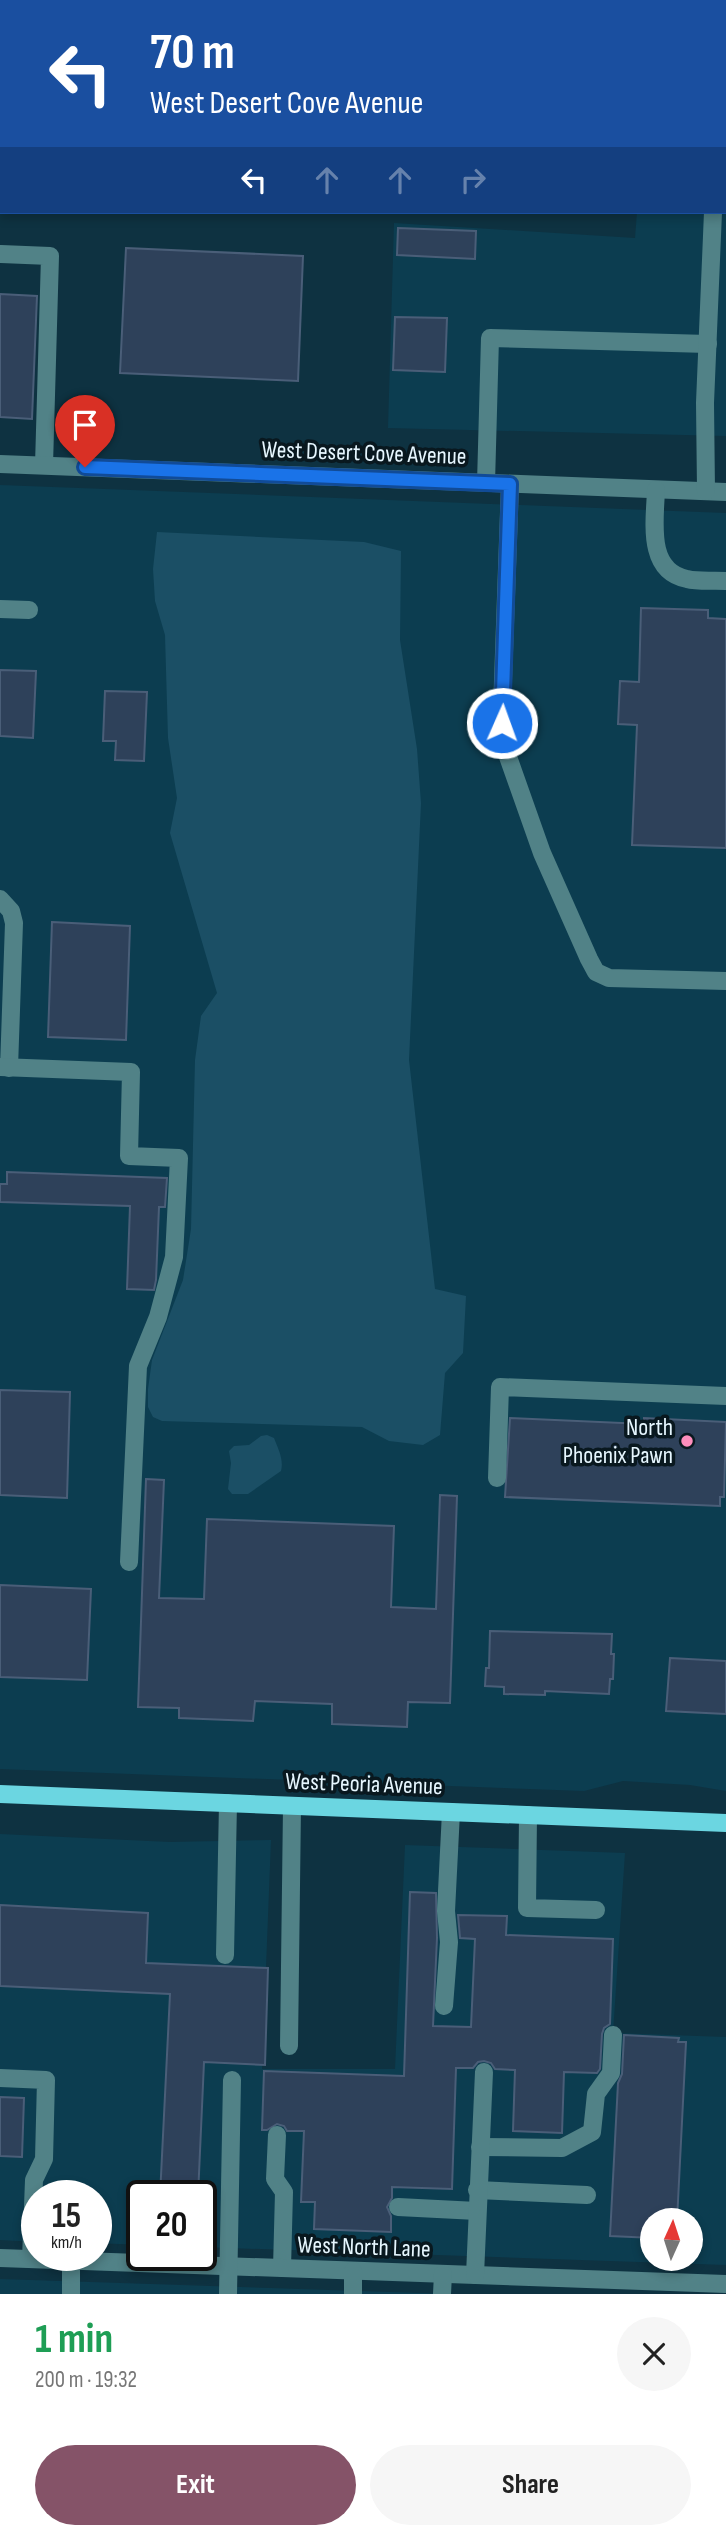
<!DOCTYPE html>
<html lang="en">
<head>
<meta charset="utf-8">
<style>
  body { margin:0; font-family:"Sofia Sans Condensed",sans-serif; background:#f6f6f6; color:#222; height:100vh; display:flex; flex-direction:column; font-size:26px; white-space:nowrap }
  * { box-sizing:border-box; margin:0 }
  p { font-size:23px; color:#767676 }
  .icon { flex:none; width:38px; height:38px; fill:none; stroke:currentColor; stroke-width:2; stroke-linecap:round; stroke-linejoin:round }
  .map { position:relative; height:2294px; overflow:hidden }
  .sheet { display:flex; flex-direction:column; background:#fff; flex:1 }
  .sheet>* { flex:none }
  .banner { position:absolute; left:0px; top:0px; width:726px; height:214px; box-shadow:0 4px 10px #0003; background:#1a4fa0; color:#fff; overflow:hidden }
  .needle { width:46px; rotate:3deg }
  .tools { position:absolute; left:640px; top:2208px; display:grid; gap:14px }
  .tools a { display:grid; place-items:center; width:63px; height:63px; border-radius:50%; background:#fff; box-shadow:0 4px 10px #0003; font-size:35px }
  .speed { position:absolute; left:21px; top:2180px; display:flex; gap:14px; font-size:35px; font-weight:700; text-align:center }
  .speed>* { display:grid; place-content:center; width:91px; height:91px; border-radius:50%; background:#fff; box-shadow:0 4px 10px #0003; line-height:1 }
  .speed small { font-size:18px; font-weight:400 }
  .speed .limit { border:4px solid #111; border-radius:10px; background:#fff; color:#111 }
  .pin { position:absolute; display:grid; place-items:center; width:60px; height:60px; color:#fff; margin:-72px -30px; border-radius:50% 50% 50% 0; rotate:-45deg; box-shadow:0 0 7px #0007 }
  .pin .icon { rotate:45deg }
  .me { position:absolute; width:77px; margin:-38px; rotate:2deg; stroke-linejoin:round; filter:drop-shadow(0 0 5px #0008) }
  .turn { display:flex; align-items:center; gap:24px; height:147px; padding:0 35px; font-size:32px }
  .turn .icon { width:91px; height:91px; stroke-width:2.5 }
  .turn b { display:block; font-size:49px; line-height:60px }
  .lanes { display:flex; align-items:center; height:66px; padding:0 35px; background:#0003; justify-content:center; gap:35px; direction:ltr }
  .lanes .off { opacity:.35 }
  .round { display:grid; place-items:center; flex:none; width:74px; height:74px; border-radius:37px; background:#f6f6f6 }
  .summary { display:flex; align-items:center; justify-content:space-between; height:119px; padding:0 35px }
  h1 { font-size:42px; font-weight:700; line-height:52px; color:#1e9e55 }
  .button { display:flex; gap:14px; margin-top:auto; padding:14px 35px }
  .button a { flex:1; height:80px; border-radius:42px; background:#855368; color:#fff; font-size:28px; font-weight:700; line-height:80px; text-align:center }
  .button a+a { background:#f6f6f6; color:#222 }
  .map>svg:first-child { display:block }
  .built { fill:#0c3d50; fill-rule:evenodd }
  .green { fill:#1b4f65 }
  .building { fill:#2e415a; stroke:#4a5e78; stroke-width:2 }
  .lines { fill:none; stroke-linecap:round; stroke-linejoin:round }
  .minor { stroke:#518287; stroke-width:18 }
  .major { stroke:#6bd6e1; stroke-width:18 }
  .route-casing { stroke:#114b97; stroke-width:18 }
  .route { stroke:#1a73e8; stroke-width:12 }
  .poi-dot { fill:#fe8ebd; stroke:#09181f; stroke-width:2.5 }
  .labels { text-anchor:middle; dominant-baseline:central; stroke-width:7; stroke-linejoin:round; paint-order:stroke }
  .street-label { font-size:24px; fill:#e7f7ff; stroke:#09181f }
  .poi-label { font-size:24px; fill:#e7f7ff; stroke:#09181f; text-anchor:end }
</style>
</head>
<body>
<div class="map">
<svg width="726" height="2294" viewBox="0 0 726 2294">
  <rect width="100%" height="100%" fill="#0e3241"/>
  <g class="built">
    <polygon points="650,0 726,0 726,436 388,428 394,223 635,238 637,212 724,212 724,2"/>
    <polygon points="0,485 726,513 726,1791 690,1785 623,1781 584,1791 0,1769"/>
    <path d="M0 1834 170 1842 271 1840 262 2069H395L405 1845 625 1853 613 2033 726 2037V2265L201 2247V2196H142V2245L96 2243V2196H37V2242L0 2240ZM653 2221H691V2259H653Z"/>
    <polygon points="0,2279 450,2294 0,2294"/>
  </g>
  <g class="green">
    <polygon points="157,532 364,542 401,551 400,640 417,749 421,803 409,1060 435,1289 466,1296 463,1353 445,1373 440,1435 423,1445 389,1441 362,1427 162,1421 153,1417 148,1407 148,1389 152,1360 183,1280 191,1229 195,1060 201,1016 217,993 170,833 177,798 168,738 165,635 155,601 153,569"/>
    <path d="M267 1435 274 1438C278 1449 284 1459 281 1471L248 1494H232L228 1489 231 1463 229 1451 234 1446 249 1445 261 1436Z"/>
  </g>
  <g class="building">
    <polygon points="398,228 476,231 475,259 397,255"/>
    <polygon points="126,248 303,256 298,381 120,373"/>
    <polygon points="0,294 37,296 32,419 0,417"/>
    <polygon points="395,317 447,318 445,372 393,370"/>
    <polygon points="641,608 708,610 708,618 726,619 726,848 632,845 637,725 618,724 620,681 639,682"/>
    <polygon points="0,670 36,671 33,738 0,736"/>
    <polygon points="105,691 147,692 144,761 115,760 116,741 103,741"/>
    <polygon points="52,922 130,926 126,1040 48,1037"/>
    <polygon points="7,1172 167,1178 165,1207 159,1207 156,1280 154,1290 127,1289 130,1206 0,1202 0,1184 7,1184"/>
    <polygon points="0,1390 70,1392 67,1498 0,1495"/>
    <polygon points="510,1418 644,1424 644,1418 726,1422 724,1497 720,1497 720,1506 505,1497"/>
    <polygon points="146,1479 164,1480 159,1598 204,1599 207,1519 394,1526 391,1607 436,1609 440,1495 457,1496 450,1703 408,1702 407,1727 332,1724 332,1704 255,1701 253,1721 179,1718 179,1708 138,1707"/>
    <polygon points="0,1585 91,1589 87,1680 0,1677"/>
    <polygon points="490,1631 612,1634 611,1654 614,1654 613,1679 610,1679 609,1694 545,1691 545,1695 504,1694 504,1687 485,1686 486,1668 489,1668"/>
    <polygon points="670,1658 726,1661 726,1714 666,1711"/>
    <polygon points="410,1892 436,1893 437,1938 433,2026 471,2027 475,1939 460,1938 458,1915 507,1916 506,1935 613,1939 610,2024 604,2028 602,2034 600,2069 597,2073 564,2072 562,2133 513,2131 515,2070 495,2069 491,2063 484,2061 478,2062 473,2068 456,2068 452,2189 392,2187 392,2198 387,2207 391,2216 391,2232 314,2229 315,2202 301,2202 304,2131 287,2131 284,2126 277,2124 267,2130 262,2130 264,2071 404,2076"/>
    <polygon points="0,1905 148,1913 146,1963 268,1968 265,2065 204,2062 198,2196 160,2196 170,1994 0,1986"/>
    <polygon points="624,2035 679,2038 678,2042 686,2042 677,2221 653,2221 653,2238 610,2236 618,2083 622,2074"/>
    <polygon points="0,2097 24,2098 22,2157 0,2156"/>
  </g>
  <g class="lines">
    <g class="minor">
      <polyline points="700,0 701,2"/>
      <polyline points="1,254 50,256 44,465"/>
      <polyline points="0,464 726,492"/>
      <polyline points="486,483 490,338 708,344"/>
      <polyline points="510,484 501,737 542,853 589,959 596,972 609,978 726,981"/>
      <path d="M656 490C655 520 646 571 687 579 699 582 714 580 726 581"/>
      <polyline points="706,491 705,403 713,212"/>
      <polyline points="0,609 29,610"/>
      <polyline points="0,899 11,911 14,923 9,1068"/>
      <polyline points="0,1067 131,1072 129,1156 179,1158 174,1257 158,1317 138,1366 129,1562"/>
      <polyline points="497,1478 500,1387 726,1396"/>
      <polyline points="528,1815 527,1908 596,1910"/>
      <polyline points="225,1955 228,1803"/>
      <polyline points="444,2006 449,1942 446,1911 451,1812"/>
      <polyline points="289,2046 292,1806"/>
      <polyline points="0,2078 46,2080 44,2159 34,2180 31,2259"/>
      <polyline points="277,2135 275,2179 284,2192 282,2268"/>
      <polyline points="480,2147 562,2148 592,2132 596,2094 611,2073 613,2035"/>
      <polyline points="477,2190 587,2195"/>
      <polyline points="398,2207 477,2211"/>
      <polyline points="0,2258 726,2284"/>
      <polyline points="475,2275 484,2072"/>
      <polyline points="71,2294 71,2261"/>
      <polyline points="228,2294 232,2080"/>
      <polyline points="353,2294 353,2271"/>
      <polyline points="442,2294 443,2274"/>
    </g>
    <polyline class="major" points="0,1794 726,1823"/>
  </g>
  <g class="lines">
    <defs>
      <polyline id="route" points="85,467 510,484 502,723"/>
    </defs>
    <use href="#route" class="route-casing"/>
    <use href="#route" class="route"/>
  </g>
  <circle class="poi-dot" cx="687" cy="1441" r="7"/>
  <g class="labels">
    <g class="street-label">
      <text transform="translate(364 453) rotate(2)">West Desert Cove Avenue</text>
      <text transform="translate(364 1784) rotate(2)">West Peoria Avenue</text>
      <text transform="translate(364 2247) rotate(2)">West North Lane</text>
    </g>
    <g class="poi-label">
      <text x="673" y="1427">North<tspan x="673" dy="28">Phoenix Pawn</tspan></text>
    </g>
  </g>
</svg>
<div class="tools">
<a><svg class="needle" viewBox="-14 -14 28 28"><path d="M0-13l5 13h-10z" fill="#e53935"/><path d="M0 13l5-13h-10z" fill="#767676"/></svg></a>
</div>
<div class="speed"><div>15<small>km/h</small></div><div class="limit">20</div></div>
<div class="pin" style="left:85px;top:467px;background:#d93025"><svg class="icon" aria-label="arrive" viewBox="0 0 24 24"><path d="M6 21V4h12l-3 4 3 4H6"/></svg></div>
<svg class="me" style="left:502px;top:723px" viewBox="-20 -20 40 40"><circle r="17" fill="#1a73e8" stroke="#fff" stroke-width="3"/><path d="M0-11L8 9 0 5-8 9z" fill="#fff"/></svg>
<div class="banner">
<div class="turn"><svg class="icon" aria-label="left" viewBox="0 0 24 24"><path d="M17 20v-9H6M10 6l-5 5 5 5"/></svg><div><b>70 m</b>West Desert Cove Avenue</div></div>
<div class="lanes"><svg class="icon" aria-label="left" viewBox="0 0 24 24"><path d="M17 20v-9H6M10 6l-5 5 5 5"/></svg><svg class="icon off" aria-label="ahead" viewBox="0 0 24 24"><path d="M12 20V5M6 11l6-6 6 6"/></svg><svg class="icon off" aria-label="ahead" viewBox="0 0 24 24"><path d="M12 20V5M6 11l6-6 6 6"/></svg><svg class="icon off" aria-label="right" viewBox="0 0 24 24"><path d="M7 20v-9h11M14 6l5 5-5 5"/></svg></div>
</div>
</div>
<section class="sheet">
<div class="summary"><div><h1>1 min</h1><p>200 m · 19:32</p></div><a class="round"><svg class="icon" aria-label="close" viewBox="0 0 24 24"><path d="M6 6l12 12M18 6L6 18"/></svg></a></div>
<div class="button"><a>Exit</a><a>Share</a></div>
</section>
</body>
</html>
